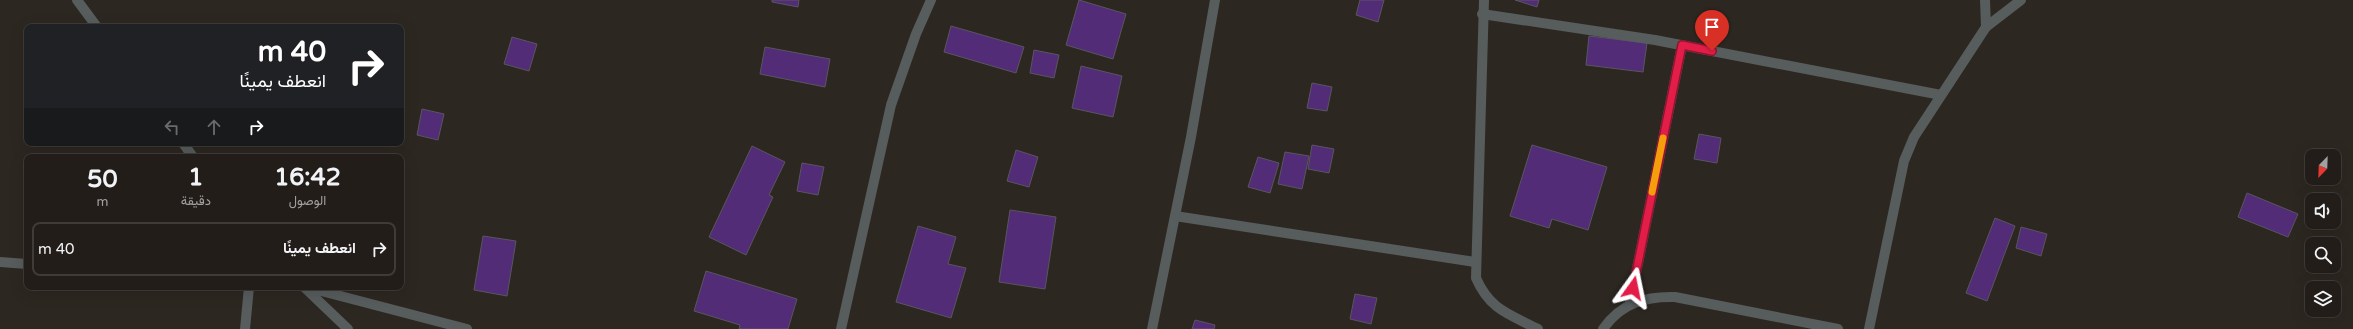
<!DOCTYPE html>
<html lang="ar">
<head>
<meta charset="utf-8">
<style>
  body { margin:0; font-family:"Varela Round",Vazirmatn,sans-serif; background:#2e2a26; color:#f1f3f6; direction:rtl; height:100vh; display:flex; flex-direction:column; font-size:15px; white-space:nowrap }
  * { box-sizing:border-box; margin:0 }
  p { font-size:13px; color:#a2a2a2 }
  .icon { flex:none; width:22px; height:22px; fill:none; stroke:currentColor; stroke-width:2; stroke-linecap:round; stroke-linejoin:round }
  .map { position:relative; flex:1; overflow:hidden; direction:ltr }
  .side { position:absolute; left:24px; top:154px; width:380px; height:136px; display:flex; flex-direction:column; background:#221d19; border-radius:8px; box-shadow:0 4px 16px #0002,0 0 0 1px #3f3b38; direction:rtl }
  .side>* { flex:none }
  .top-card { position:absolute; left:24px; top:24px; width:380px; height:122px; border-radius:8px; box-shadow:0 4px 16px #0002,0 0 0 1px #3f3b38; direction:rtl; background:#202124; color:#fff; overflow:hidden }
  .needle { width:26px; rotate:203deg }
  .tools { position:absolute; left:2305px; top:149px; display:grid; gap:8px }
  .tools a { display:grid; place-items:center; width:36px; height:36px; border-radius:8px; background:#221d19; box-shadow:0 4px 16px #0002,0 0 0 1px #3f3b38; font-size:20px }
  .pin { position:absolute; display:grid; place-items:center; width:34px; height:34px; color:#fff; margin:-41px -17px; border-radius:50% 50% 50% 0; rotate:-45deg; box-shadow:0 0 4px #0007 }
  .pin .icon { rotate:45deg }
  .me { position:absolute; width:44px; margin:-22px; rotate:12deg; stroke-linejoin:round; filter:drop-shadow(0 0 3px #0008) }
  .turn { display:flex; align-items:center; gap:14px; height:84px; padding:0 12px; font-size:18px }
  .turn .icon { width:52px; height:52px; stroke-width:2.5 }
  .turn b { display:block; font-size:28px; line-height:34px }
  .lanes { display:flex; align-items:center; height:38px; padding:0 12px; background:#0003; justify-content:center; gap:20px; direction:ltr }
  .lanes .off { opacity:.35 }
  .eta { display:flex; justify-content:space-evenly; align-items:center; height:68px; text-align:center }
  .eta b { font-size:24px; font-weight:800; line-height:28px }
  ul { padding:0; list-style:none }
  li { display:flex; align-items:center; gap:12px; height:54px; margin:0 8px 6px; padding:0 4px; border:2px solid #3f3b38; border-radius:8px }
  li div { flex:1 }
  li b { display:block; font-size:15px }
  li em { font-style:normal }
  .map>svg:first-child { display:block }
  .building { fill:#522c77; stroke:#59565e }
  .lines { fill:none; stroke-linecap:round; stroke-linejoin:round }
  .minor { stroke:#575c5d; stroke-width:10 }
  .route-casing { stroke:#92132f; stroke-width:10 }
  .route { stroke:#e11d48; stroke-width:7 }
  .slow { stroke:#f59e0b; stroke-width:7 }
</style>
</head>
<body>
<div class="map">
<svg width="2353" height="329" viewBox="0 0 2353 329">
  <rect width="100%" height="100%" fill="#2d2721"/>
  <g class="building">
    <polygon points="772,0 799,0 798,7 772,2"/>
    <polygon points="1079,0 1126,14 1113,59 1066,45"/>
    <polygon points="1360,0 1384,0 1378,22 1356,15"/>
    <polygon points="1515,0 1539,0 1537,7"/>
    <polygon points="951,26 1024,47 1016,73 944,52"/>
    <polygon points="1589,36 1647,43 1643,72 1586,65"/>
    <polygon points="512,37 537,44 529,71 504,64"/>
    <polygon points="765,47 830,59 825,87 760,74"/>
    <polygon points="1034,50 1059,55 1054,78 1030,73"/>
    <polygon points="1081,66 1122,76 1113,117 1072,108"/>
    <polygon points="1312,83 1332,87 1327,111 1307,108"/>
    <polygon points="422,109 444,114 438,140 417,135"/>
    <polygon points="1699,134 1721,138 1717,163 1694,159"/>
    <polygon points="1312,145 1334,149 1329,173 1308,169"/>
    <polygon points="1532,145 1607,167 1588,230 1552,219 1549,228 1510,216"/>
    <polygon points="752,146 785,162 769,195 773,197 746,255 709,237"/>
    <polygon points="1016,150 1038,157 1029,187 1007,181"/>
    <polygon points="1285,152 1309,156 1302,189 1278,184"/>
    <polygon points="1258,157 1279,163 1270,193 1248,187"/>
    <polygon points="802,163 824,167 818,195 797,191"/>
    <polygon points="2247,193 2298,214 2288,237 2238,217"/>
    <polygon points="1010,210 1056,217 1045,289 999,282"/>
    <polygon points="1995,218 2015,226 1987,301 1966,293"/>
    <polygon points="918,226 956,237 948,264 966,268 951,318 896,302"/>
    <polygon points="2021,227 2047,234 2041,256 2016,248"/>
    <polygon points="483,236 516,241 507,296 474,290"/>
    <polygon points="706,271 797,299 788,329 739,329 740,325 694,311"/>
    <polygon points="1355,294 1377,298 1371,324 1350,319"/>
    <polygon points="1195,320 1215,325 1214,329 1192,329"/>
  </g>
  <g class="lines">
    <g class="minor">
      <polyline points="77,0 97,27"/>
      <path d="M1484 0 1476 278C1490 310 1509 314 1538 329"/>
      <polyline points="1482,14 1655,40 1941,95"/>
      <polyline points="1986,27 2021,0"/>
      <polyline points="183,143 193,157"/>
      <polyline points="1175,216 1475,262"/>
      <polyline points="0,262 27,264"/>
      <polyline points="306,287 467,329"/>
      <polyline points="305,288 348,329"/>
      <polyline points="1630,303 1682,45"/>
      <polyline points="245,329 249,287"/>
      <polyline points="841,329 891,105 916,34 931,0"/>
      <polyline points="1152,329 1191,137 1215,0"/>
      <path d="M1603 329C1621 303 1646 296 1675 297L1838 329"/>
      <polyline points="1869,329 1904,161 1914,137 1986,27 1985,0"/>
    </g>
  </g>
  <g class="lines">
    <defs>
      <polyline id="route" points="1633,288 1682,45 1712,51"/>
    </defs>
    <use href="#route" class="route-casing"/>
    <use href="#route" class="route"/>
    <polyline class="slow" points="1652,192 1663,138"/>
  </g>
</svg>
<div class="tools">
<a><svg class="needle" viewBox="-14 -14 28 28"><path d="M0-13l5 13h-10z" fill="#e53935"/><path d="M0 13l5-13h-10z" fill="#a2a2a2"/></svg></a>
<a><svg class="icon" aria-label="sound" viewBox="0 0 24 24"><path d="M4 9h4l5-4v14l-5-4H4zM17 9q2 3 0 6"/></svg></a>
<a><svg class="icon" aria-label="search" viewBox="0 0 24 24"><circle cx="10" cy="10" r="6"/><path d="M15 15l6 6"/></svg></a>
<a><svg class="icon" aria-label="layers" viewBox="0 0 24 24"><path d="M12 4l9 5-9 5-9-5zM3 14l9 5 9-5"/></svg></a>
</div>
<div class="pin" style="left:1712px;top:51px;background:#d93025"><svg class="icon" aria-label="arrive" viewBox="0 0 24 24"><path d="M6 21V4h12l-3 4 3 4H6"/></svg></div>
<svg class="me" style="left:1633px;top:288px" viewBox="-20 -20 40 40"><path d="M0-17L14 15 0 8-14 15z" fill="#e11d48" stroke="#fff" stroke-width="4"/></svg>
<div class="top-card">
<div class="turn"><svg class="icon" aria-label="right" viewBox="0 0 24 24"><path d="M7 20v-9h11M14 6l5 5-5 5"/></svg><div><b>40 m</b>انعطف يمينًا</div></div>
<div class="lanes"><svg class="icon off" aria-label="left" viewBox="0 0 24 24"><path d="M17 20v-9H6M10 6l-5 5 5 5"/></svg><svg class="icon off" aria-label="ahead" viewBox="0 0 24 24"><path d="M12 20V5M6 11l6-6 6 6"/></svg><svg class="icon" aria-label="right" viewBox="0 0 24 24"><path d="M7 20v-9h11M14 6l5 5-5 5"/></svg></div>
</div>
<section class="side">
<div class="eta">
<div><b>16:42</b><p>الوصول</p></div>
<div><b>1</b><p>دقيقة</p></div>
<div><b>50</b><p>m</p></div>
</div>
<ul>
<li><svg class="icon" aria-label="right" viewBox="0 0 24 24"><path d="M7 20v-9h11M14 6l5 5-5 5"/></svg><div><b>انعطف يمينًا</b></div><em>40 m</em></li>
</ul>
</section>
</div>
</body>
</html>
